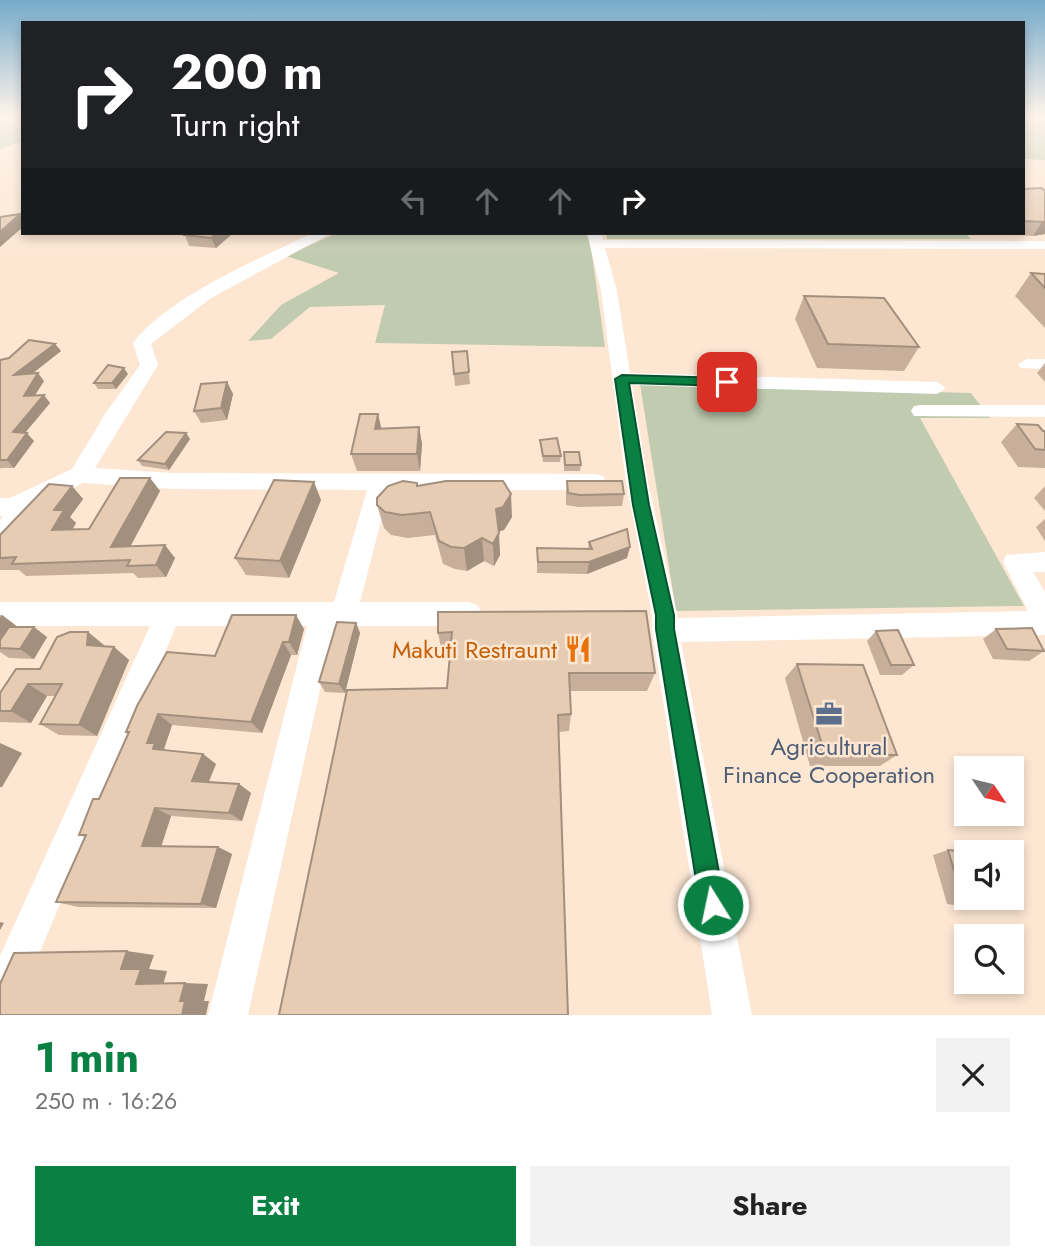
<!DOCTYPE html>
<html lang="en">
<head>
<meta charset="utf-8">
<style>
  body { margin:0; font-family:Jost,sans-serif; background:#f2f2f2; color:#222; height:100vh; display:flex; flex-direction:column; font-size:26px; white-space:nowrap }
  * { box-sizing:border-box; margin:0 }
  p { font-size:23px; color:#767676 }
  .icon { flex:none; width:38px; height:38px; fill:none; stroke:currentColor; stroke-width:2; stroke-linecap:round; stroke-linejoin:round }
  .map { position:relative; height:1015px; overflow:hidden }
  .details { display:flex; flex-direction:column; background:#fff; flex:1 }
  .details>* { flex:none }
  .guide { position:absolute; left:21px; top:21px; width:1004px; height:214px; border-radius:0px; box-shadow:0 4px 10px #0003; background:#202124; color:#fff; overflow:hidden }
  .needle { width:46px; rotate:125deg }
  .buttons { position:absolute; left:954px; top:756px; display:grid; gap:14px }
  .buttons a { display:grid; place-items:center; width:70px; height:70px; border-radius:0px; background:#fff; box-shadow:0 4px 10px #0003; font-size:35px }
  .pin { position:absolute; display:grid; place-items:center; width:60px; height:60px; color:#fff; margin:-30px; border-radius:14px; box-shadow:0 4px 10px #0006 }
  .me { position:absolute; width:77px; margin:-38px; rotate:350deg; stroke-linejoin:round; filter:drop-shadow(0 0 5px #0008) }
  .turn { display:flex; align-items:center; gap:24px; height:147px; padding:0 35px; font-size:32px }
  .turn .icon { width:91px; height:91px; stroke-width:2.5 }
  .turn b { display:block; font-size:49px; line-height:60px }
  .lanes { display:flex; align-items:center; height:66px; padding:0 35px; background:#0003; justify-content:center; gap:35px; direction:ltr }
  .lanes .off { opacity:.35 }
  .round { display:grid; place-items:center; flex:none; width:74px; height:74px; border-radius:0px; background:#f2f2f2 }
  .summary { display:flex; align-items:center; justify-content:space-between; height:119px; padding:0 35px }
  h1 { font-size:42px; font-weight:700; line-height:52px; color:#0b8043 }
  .action { display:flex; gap:14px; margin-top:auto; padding:14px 35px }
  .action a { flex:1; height:80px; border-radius:0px; background:#0b8043; color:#fff; font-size:28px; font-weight:700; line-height:80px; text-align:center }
  .action a+a { background:#f2f2f2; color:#222 }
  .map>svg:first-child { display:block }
  .green { fill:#c1cbb0 }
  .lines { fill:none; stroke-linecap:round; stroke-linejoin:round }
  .minor { fill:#fff; fill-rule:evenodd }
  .wall { fill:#c7af9b }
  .shaded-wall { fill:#a28f7e }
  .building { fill:#e7ccb4; stroke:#a28f7e; stroke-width:2 }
  .route { fill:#0b8043; stroke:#07532c; stroke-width:2 }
  .labels { text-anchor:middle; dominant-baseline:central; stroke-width:5; stroke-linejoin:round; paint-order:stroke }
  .near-food-label { font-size:24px; fill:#c56008; stroke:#fde7d3; text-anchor:end }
  .near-service-label { font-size:24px; fill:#4e5e75; stroke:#fde7d3 }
</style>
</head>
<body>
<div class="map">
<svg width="1045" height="1015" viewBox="0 0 1045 1015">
  <rect width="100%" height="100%" fill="#fde7d3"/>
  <g class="green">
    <polygon points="0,116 23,116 23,141 0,149"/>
    <polygon points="1024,116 1045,116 1045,160 1024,159"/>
    <polygon points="337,233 589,233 605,347 375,343 385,305 310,307 271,339 248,341 281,305 339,273 286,256"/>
    <polygon points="606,233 965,233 971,239 607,239"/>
    <polygon points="640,384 971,393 990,418 920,418 1024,606 676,611"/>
  </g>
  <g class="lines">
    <g class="minor">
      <path d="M313 233H331L211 298 151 344 158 365 95 468 172 473 595 474 603 476 606 482 603 488 595 490H389L360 602H469L478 606 482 614 478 622 469 626H334L248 1015H208L307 626H176L14 1014 0 1015V956L150 626H0V602H334L367 490 172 489 83 483 25 511 28 516C21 528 13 543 0 547V520L3 516H0V498H10L72 469 105 414 140 365 133 343C169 296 261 258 313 233Z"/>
      <polygon points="587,233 601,233 603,240 1045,241 1045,249 605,248 617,291 630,373 937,382 946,388 937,394 632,385 648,482 678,618 1028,611 1003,562 1006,555 1045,552 1045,572 1033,572 1045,592 1045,635 681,642 752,1015 712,1015 652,630 652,615 626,482 601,291"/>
      <polygon points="1027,359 1045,359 1045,369 1021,368 1018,364"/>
      <polygon points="921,405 1045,405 1045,417 914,416 911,411 914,406"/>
    </g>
  </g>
  <g class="wall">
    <polygon points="1024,189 1045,191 1045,234 1033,236 1007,234 1006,233 1024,233"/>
    <polygon points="188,233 233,233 216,248 189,246 185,235"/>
    <polygon points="1031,273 1045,274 1045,328 1015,296"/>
    <polygon points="804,296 919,347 904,371 817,368 795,319"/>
    <polygon points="55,344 61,351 32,374 44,381 35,395 50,403 25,433 34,441 14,468 1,468 0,469 0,360"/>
    <polygon points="467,351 470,384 455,386 454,374"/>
    <polygon points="1045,363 1045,382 1037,373"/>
    <polygon points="128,374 116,389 98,389 94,383"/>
    <polygon points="227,382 233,394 227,420 201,423 194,411"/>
    <polygon points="378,414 381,428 419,427 422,444 420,471 357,471 351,454"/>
    <polygon points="1017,424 1045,431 1045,468 1018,467 1001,442"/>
    <polygon points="186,433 190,439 169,470 142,466 138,460"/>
    <polygon points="540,440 561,456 560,462 543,462"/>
    <polygon points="564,452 581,465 580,471 564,471"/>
    <polygon points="150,478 160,491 130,547 175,558 166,577 138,578 133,573 26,576 19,570 0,570 0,535 72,486 83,499 70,517 76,523 72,530 89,529"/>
    <polygon points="567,481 624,494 622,506 579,507 566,505 566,493"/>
    <polygon points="417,486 512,517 504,530 498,531 500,555 494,566 484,561 467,571 455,569 443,564 435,535 408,538 391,535 384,528 377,505"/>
    <polygon points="1045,486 1045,511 1034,498"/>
    <polygon points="321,500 289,578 246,575 235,558"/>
    <polygon points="1045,519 1045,541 1036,527"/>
    <polygon points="589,542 627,558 587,574 537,573 537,548 588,548"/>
    <polygon points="438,612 655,673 647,691 570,691 571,714 569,731 559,732 447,688 450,652 442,653 438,633"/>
    <polygon points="0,615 2,615 18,627 47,637 34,659 9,658 0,652"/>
    <polygon points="356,623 360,633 345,693 325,692 319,682"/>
    <polygon points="304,629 297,655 291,655 262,733 172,725 164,749 167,751 203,754 216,764 209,782 239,784 251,793 242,821 171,816 161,847 218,847 232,854 216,908 78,907 56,902 85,837 79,835 99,799 128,734 126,732 215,656"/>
    <polygon points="996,629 1044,651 1029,661 993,659 983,639"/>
    <polygon points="876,631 914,665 902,675 880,675 867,641"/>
    <polygon points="88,632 104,646 114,647 129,660 97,736 59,735 40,724 55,696 47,696 31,723 0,722 0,693 40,669"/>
    <polygon points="797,664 897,755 880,766 810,766 785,678"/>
    <polygon points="948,850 998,905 980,909 947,904 933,855"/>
  </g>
  <g class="shaded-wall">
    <polygon points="20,214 23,219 23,227 0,247 0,232"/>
    <polygon points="1042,222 1045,222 1045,234 1033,236"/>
    <polygon points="217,233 233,233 216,248 211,238"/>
    <polygon points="55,344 61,351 20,383 14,375"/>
    <polygon points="124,368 128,374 116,389 112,383"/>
    <polygon points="38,373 44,381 30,403 24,396"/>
    <polygon points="227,382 233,394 227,420 221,408"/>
    <polygon points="44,395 50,403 19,440 13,432"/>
    <polygon points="378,414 382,431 375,429"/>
    <polygon points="419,427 422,444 420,471 417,454"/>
    <polygon points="27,433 34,441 14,468 7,460"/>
    <polygon points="186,433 190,439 169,470 165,464"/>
    <polygon points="150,478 160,491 123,560 111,547"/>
    <polygon points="314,482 321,500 289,578 280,561"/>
    <polygon points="72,486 83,499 70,517 76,523 65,542 52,530 54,510"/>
    <polygon points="511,494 512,517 504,530 497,532 496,509"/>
    <polygon points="499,533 500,555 494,566 493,544"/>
    <polygon points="482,538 484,561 467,571 464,548"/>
    <polygon points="165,545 175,558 166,577 156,565"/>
    <polygon points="630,547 627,558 587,574 589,562"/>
    <polygon points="2,615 20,629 10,646 0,638 0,618"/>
    <polygon points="296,615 304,629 297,655 289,642"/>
    <polygon points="356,623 360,633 345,693 339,684"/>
    <polygon points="34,627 47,637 34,659 20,649"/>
    <polygon points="88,632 104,645 103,658 87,645"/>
    <polygon points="283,642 291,655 262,733 251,722"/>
    <polygon points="114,647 129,660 97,736 79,725"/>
    <polygon points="28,684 47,696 31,723 11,711"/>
    <polygon points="158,714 172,725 164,749 170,753 153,749 147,743"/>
    <polygon points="0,743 22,753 2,787 0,787"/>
    <polygon points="203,754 216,764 205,790 192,781"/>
    <polygon points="239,784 251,793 242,821 229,813"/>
    <polygon points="155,808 171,816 159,853 142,846"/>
    <polygon points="218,847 232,854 216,908 201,904"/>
    <polygon points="0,922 4,923 0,930"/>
    <polygon points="127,951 154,955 149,969 167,971 163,985 136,984 121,969"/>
    <polygon points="185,983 208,984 204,1001 209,1001 206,1015 182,1015 180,1001"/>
  </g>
  <g class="building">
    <polygon points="1042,188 1045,191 1045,222 1024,221 1024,189"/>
    <polygon points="20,214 0,232 0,217"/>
    <polygon points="188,233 217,233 211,238 185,235"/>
    <polygon points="1031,273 1045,274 1045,288"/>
    <polygon points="804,296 884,298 919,347 828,344"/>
    <polygon points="29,340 55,344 14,375 38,373 24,396 44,395 13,432 27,433 7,460 0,460 0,360 9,358"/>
    <polygon points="467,351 469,372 454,374 452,352"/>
    <polygon points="108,365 124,368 112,383 94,383"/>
    <polygon points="227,382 221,408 194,411 201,384"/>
    <polygon points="360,414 378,414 375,429 419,427 417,454 351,454"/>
    <polygon points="1017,424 1038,425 1043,431 1045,431 1045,450 1035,449"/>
    <polygon points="166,432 186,433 165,464 138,460"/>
    <polygon points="557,438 561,456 543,456 540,440"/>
    <polygon points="564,452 579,452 581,465 565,465"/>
    <polygon points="120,478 150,478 111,547 165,545 156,565 127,566 130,560 12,564 16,557 0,558 0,535 49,484 72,486 54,510 64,510 52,530 89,529"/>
    <polygon points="274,480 314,482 280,561 235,558"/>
    <polygon points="403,481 417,483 417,486 446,481 503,481 511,494 503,507 496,509 499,533 493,544 482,538 464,548 451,547 439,541 430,512 402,515 385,512 377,505 377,498 388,486"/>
    <polygon points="567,481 622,481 624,494 580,495 568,493"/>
    <polygon points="627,529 630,547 589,562 538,562 537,548 592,549 589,542"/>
    <polygon points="646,611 655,673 569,673 571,714 558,715 568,1015 279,1015 347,690 447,688 452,632 438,633 438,612"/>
    <polygon points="232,615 296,615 289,642 283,642 251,722 158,714 147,743 155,743 153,749 203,754 192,781 239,784 229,813 155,808 142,846 218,847 201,904 56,902 86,835 79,835 93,799 99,799 129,732 126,732 137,706 167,652 215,656"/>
    <polygon points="337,622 356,623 339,684 319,682"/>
    <polygon points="9,627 34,627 20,649 0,648 0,640"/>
    <polygon points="1032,628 1044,651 1007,649 996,629"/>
    <polygon points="898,630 914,665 891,665 876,631"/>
    <polygon points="70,632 88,632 87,645 114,647 79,725 40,724 62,684 28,684 11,711 0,711 0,693 16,669 40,669 57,637"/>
    <polygon points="797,664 863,665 897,755 825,754"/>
    <polygon points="948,850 966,852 966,898 995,898 998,905 963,900"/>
    <polygon points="127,951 121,969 141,969 136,984 185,983 180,1001 185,1001 182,1015 0,1015 0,984 14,953"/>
  </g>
  <linearGradient id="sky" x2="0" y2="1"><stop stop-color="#75aaca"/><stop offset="0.45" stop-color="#fef4eb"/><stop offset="1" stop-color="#fef4eb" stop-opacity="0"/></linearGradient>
  <rect width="1045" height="258" fill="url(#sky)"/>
  <polygon class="route" points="622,375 727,378 734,382 727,386 629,383 649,505 674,615 674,629 725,905 722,914 713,917 704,914 700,905 656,629 656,615 633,505 615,379"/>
  <defs>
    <symbol id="restaurant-bare" viewBox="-9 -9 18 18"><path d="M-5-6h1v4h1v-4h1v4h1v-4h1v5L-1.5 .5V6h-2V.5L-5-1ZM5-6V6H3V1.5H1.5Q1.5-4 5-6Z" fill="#e8710a" stroke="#fde7d3" stroke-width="2.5" paint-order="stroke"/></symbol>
    <symbol id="office-bare" viewBox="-9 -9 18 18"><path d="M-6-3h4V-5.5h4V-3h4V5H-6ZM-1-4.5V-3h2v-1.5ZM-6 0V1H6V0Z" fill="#5c6f8a" stroke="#fde7d3" stroke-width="2.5" paint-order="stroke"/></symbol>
  </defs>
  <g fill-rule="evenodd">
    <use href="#restaurant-bare" x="559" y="630" width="38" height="38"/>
    <use href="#office-bare" x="810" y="695" width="38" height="38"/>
  </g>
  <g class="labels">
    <g class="near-food-label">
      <text x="557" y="649">Makuti Restraunt</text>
    </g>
    <g class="near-service-label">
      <text x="829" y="746">Agricultural<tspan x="829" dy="28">Finance Cooperation</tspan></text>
    </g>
  </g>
</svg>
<div class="buttons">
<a><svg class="needle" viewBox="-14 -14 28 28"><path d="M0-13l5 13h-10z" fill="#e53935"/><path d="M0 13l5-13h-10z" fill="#767676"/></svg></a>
<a><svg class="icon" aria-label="sound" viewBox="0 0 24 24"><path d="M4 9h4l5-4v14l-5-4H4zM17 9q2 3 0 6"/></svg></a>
<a><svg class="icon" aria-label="search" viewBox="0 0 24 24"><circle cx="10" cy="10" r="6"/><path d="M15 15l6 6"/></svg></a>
</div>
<div class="pin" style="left:727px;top:382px;background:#d93025"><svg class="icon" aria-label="arrive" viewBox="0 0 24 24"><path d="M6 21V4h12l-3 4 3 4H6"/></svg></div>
<svg class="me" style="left:713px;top:905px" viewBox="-20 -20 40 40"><circle r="17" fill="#0b8043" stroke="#fff" stroke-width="3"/><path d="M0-11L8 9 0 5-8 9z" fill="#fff"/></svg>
<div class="guide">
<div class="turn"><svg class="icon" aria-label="right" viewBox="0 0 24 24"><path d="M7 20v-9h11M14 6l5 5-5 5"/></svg><div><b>200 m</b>Turn right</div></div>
<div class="lanes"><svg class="icon off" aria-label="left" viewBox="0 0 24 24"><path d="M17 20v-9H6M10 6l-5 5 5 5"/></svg><svg class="icon off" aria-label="ahead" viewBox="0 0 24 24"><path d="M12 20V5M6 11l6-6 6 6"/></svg><svg class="icon off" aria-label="ahead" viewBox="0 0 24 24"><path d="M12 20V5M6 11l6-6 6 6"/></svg><svg class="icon" aria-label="right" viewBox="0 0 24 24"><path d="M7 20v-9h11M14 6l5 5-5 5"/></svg></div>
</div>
</div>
<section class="details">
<div class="summary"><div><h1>1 min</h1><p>250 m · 16:26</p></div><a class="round"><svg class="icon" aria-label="close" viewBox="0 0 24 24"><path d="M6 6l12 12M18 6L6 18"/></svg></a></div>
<div class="action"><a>Exit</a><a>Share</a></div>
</section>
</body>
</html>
